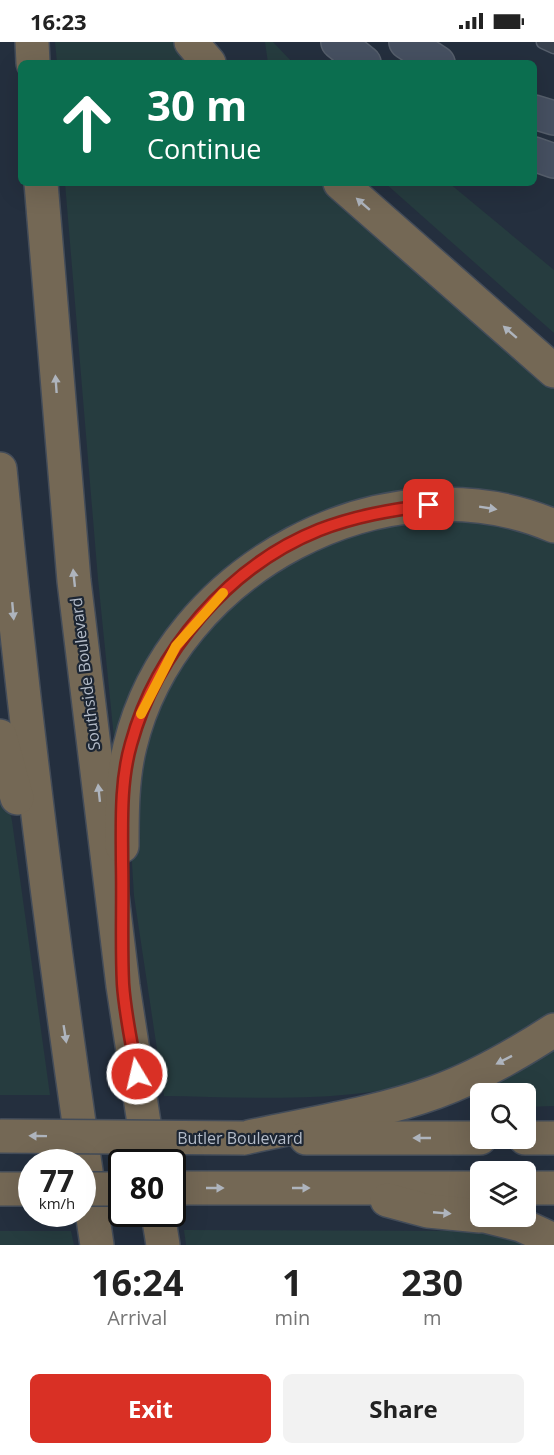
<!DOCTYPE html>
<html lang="en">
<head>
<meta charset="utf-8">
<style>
  body { margin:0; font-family:"Open Sans",sans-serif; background:#f2f2f2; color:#222; height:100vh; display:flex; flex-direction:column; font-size:22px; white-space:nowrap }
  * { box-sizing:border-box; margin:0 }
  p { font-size:20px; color:#767676 }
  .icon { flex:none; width:33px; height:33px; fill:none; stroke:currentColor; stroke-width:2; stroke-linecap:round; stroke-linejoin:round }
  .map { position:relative; height:1203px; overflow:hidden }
  .panel { display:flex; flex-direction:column; background:#fff; flex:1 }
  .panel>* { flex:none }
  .top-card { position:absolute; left:18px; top:18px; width:519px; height:126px; border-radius:9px; box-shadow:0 6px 24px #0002; background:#0b6e4f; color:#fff; overflow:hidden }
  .fabs { position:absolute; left:470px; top:1041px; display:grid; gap:12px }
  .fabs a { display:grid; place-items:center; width:66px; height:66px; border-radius:9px; background:#fff; box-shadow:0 6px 24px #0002; font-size:30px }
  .speed { position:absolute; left:18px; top:1107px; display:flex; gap:12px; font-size:30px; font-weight:700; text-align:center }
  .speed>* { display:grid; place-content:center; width:78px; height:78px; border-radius:50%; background:#fff; box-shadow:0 6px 24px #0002; line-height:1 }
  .speed small { font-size:15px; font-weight:400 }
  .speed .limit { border:3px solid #111; border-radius:9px; background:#fff; color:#111 }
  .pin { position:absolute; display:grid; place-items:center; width:51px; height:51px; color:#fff; margin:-26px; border-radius:12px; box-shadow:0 3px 9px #0006 }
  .me { position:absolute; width:66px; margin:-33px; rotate:351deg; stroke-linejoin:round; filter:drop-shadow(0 0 4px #0008) }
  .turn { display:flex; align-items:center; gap:21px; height:126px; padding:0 30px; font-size:27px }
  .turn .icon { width:78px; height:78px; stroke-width:2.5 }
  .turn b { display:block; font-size:42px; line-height:51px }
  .eta { display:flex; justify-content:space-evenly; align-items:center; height:102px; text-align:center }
  .eta b { font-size:36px; font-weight:700; line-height:42px }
  .cta { display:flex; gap:12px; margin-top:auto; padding:12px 30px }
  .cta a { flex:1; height:69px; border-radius:9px; background:#d93025; color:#fff; font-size:24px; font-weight:700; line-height:69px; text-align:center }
  .cta a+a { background:#f2f2f2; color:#222 }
  .status { display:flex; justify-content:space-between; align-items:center; height:42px; padding:0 30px; background:#fff; direction:ltr }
  .status svg { height:16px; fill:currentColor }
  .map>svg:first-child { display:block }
  .green { fill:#263c3f }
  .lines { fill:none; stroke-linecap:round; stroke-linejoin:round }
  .lane-casing { stroke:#565f6c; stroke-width:15 }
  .secondary-casing { stroke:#565f6c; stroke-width:36 }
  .highway-casing { stroke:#434c59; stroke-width:36 }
  .lane { stroke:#38414e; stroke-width:12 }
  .secondary { stroke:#465061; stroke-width:33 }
  .highway { stroke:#746855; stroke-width:33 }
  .highway-bridge-casing { stroke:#434c59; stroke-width:36; stroke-linecap:butt }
  .highway-bridge { stroke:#746855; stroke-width:33 }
  .oneway { fill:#aeb4bd }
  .route-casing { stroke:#8d1f18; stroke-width:15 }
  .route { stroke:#d93025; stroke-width:10 }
  .slow { stroke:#f59e0b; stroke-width:10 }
  .labels { text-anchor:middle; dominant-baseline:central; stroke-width:4.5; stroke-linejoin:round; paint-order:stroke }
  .street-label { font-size:16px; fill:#b4bcc9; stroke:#1d2633 }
</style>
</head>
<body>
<div class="status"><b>16:23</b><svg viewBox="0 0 49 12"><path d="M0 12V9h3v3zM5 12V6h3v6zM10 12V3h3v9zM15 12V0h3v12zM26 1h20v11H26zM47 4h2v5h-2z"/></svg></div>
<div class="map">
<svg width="554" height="1203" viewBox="0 0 554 1203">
  <rect width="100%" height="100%" fill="#242f3e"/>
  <g class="green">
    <polygon points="55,0 180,0 197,21 57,21"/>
    <polygon points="265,0 273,0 293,21 268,21"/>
    <polygon points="65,141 324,141 554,344 554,473 511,460 267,500 115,706 98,537"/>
    <polygon points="385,141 449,141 554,228 554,291"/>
    <path d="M447 473 554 494V975C520 993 485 1016 449 1030 366 1064 253 1055 164 1054L134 854 131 805 134 751 153 671 222 564 319 495Z"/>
    <polygon points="0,724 12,779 50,1053 0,1053"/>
    <polygon points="554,1008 554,1064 525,1065 525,1052 482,1051"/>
    <polygon points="184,1188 456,1189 491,1191 530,1203 186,1203"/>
    <polygon points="0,1189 71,1189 74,1203 0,1203"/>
  </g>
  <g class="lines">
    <defs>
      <polyline id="lane" points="543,0 554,5"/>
      <g id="secondary">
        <polyline points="338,0 364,21"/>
        <polyline points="406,0 438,21"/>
        <polyline points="534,70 554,76"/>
        <polyline points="534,112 554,119"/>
      </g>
      <g id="highway">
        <polyline points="32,0 33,21"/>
        <polyline points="191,0 209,21"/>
        <polyline points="41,141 74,539 123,944 150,1120"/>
        <polyline points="340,141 554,329"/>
        <path d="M0 427C25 687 58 945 97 1203"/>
        <polyline points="0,694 17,756"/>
        <path d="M122 804C122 771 122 736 130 704 172 528 385 412 554 484"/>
        <path d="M244 1096C308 1082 375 1072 436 1050 478 1035 517 1012 554 988"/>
        <polyline points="306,1096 480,1096"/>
        <polyline points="525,1096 554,1096"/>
        <polyline points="172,1146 480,1146"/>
        <polyline points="525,1146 554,1146"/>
        <polyline points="0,1147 32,1147"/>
        <polyline points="387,1158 428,1169 480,1174"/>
        <polyline points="158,1172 163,1203"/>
        <polyline points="485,1174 521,1183 554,1198"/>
      </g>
    </defs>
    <use href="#lane" class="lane-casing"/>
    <use href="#secondary" class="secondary-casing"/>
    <use href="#highway" class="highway-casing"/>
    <use href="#lane" class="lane"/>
    <use href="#secondary" class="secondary"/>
    <use href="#highway" class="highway"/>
    <defs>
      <g id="highway-bridge">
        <polyline points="0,1094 244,1096"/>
        <polyline points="82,1147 122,1147"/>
      </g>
    </defs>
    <use href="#highway-bridge" class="highway-bridge-casing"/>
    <use href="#highway-bridge" class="highway-bridge"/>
  </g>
  <defs><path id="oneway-solid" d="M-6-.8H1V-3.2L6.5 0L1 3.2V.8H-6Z" transform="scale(1.5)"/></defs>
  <g class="oneway">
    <use href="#oneway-solid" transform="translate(363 162) rotate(-139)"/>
    <use href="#oneway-solid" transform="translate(510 290) rotate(-139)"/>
    <use href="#oneway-solid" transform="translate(56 342) rotate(-94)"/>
    <use href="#oneway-solid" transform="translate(488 466) rotate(9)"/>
    <use href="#oneway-solid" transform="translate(74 536) rotate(-96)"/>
    <use href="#oneway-solid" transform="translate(13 569) rotate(85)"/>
    <use href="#oneway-solid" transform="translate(99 751) rotate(-96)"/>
    <use href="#oneway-solid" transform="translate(65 992) rotate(81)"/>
    <use href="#oneway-solid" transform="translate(504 1018) rotate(153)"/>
    <use href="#oneway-solid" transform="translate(38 1094) rotate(-179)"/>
    <use href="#oneway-solid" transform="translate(422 1096) rotate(180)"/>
    <use href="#oneway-solid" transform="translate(215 1146)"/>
    <use href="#oneway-solid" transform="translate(301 1146)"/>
    <use href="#oneway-solid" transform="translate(442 1171) rotate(5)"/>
  </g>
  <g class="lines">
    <defs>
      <path id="route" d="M137 1032C132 1003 125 972 123 942 121 902 123 861 122 820 122 782 120 740 131 702 156 610 229 524 319 488 355 474 391 468 429 463"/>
    </defs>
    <use href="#route" class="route-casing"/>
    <use href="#route" class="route"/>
    <polyline class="slow" points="141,672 176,604 223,551"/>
  </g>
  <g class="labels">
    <g class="street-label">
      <text transform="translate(85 632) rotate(-97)">Southside Boulevard</text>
      <text x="240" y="1096">Butler Boulevard</text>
    </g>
  </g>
</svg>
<div class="fabs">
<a><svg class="icon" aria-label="search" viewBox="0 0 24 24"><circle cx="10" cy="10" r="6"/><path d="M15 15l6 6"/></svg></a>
<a><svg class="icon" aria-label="layers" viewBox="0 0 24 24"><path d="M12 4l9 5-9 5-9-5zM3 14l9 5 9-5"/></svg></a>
</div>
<div class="speed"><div>77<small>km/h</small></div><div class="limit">80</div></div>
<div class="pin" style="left:429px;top:463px;background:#d93025"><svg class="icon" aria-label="arrive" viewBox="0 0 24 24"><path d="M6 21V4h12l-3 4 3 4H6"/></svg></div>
<svg class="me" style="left:137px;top:1032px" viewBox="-20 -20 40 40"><circle r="17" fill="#d93025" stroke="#fff" stroke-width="3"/><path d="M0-11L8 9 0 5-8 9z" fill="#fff"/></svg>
<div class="top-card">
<div class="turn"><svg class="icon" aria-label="ahead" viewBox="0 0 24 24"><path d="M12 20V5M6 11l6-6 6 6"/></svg><div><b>30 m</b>Continue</div></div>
</div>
</div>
<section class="panel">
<div class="eta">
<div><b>16:24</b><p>Arrival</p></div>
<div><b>1</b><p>min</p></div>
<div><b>230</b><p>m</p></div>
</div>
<div class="cta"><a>Exit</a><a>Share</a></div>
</section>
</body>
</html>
